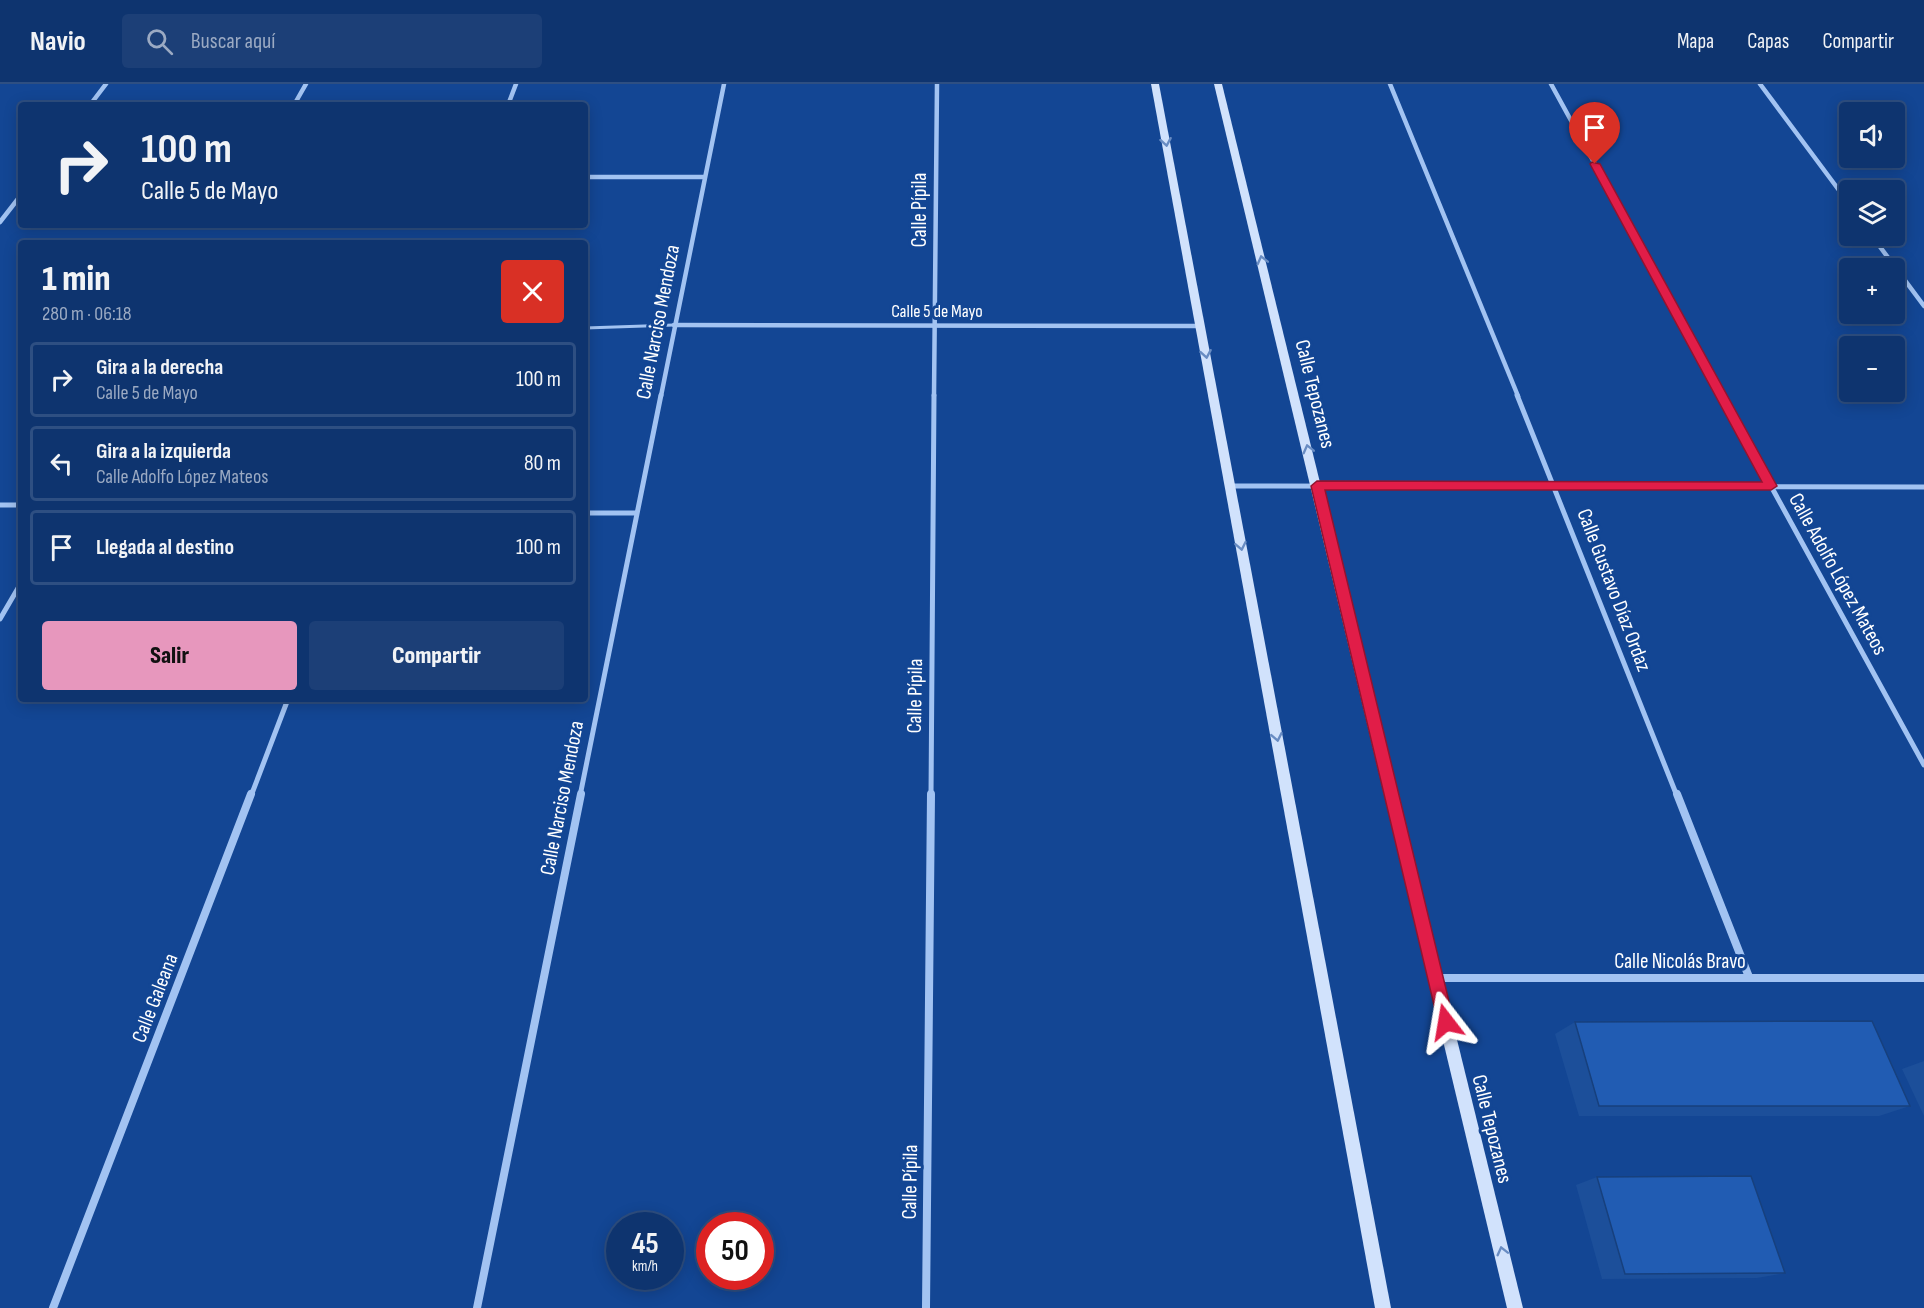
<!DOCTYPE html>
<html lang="es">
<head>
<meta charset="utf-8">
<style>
  body { margin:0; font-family:"Sofia Sans Condensed",sans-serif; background:#1c3f77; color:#f1f3f6; height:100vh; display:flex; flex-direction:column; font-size:22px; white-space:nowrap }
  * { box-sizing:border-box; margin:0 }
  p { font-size:20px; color:#9baac3 }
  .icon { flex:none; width:33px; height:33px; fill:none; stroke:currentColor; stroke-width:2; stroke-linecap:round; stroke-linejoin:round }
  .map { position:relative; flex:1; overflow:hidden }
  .side { position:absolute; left:18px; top:156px; width:570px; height:462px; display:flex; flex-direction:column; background:#0e346f; border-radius:6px; box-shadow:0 3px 15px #0003,0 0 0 2px #2e4f82 }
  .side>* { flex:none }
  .banner { position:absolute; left:18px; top:18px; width:570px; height:126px; border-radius:6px; box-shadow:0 3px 15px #0003,0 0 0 2px #2e4f82; background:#0e346f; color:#f1f3f6; overflow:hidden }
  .tools { position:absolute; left:1839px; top:18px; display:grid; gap:12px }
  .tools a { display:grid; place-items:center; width:66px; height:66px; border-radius:6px; background:#0e346f; box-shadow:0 3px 15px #0003,0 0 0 2px #2e4f82; font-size:30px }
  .speed { position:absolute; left:606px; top:1128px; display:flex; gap:12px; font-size:30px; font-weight:700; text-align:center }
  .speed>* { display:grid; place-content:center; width:78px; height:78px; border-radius:50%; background:#0e346f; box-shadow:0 3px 15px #0003,0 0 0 2px #2e4f82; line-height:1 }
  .speed small { font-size:15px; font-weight:400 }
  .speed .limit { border:9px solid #d22; background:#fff; color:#111 }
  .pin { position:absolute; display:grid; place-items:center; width:51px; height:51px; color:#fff; margin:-62px -26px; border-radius:50% 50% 50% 0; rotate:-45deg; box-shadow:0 0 6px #0007 }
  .pin .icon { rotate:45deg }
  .me { position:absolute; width:66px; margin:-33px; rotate:346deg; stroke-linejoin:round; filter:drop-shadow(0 0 4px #0008) }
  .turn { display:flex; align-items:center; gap:21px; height:126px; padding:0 24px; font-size:27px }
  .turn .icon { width:78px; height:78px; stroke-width:2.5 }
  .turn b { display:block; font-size:42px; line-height:51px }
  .round { display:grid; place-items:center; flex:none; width:63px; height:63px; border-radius:6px; background:#1c3f77 }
  .overview { display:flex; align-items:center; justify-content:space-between; height:102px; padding:0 24px }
  h1 { font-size:36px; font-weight:800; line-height:45px }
  .action { display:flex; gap:12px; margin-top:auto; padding:12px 24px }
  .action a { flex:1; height:69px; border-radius:6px; background:#e797bd; color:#111; font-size:24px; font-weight:800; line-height:69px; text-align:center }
  .action a+a { background:#1c3f77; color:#f1f3f6 }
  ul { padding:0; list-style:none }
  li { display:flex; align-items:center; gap:18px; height:75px; margin:0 12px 9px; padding:0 12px; border:3px solid #2e4f82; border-radius:6px }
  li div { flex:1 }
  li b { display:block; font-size:22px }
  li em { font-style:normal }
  header { display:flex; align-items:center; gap:36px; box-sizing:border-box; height:84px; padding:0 30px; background:#0e346f; border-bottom:2px solid #2e4f82 }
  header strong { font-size:28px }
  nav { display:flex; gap:33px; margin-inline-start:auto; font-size:21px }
  .search { width:420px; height:54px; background:#1c3f77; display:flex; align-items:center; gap:15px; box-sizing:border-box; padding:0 21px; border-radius:6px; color:#9baac3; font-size:22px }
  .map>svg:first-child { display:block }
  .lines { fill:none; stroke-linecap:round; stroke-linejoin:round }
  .lane { stroke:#a2c3f2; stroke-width:3 }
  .street-far2 { stroke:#a2c3f2; stroke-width:4.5 }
  .street-far1 { stroke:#a2c3f2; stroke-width:5 }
  .street { stroke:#a2c3f2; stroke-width:8 }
  .secondary { fill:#d1e2fc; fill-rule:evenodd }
  .wall { fill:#1c4f9a }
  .building { fill:#215cb3; stroke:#17407d; stroke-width:1.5 }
  .oneway { stroke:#688cc3 }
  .route { fill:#e11d48; stroke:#92132f; stroke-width:1.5 }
  .labels { text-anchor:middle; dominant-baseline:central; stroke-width:6; stroke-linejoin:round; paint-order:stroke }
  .far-street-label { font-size:18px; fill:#fff; stroke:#134694 }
  .street-label { font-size:21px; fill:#fff; stroke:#134694 }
</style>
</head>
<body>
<header>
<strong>Navio</strong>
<div class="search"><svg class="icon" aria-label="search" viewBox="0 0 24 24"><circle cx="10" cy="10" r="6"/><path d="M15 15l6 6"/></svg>Buscar aquí</div>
<nav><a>Mapa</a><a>Capas</a><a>Compartir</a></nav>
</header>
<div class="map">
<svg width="1924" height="1224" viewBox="0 0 1924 1224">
  <rect width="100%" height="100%" fill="#134694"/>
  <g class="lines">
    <polyline class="lane" points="585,244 674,241"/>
    <g class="street-far2">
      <polyline points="1390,0 1518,312"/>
      <polyline points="1551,0 1722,312"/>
      <polyline points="1760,0 1850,121"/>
      <polyline points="90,21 106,0"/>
      <polyline points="294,21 306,0"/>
      <polyline points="508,21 516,0"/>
      <polyline points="585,93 704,93"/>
      <polyline points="0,138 21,111"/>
      <polyline points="1872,152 1924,222"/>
      <polyline points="674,241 1200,242"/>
      <polyline points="661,312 724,0"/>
      <polyline points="934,312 937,0"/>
    </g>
    <g class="street-far1">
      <polyline points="1517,311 1677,712"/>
      <polyline points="1721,311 1924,681"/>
      <polyline points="1230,402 1924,403"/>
      <polyline points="0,421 21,421"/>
      <polyline points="585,429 636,429"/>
      <polyline points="0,535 21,499"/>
      <polyline points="251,712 288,615"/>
      <polyline points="580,712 661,311"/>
      <polyline points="931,712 934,311"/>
    </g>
    <g class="street">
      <polyline points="1677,710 1749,893"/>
      <polyline points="1436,894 1924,894"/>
      <polyline points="53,1224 251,710"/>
      <polyline points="477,1224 581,710"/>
      <polyline points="926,1224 931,710"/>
    </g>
    <g class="secondary">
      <polygon points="1151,0 1159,0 1391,1224 1375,1224"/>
      <polygon points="1214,0 1222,0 1523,1224 1507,1224"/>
    </g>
  </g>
  <g class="wall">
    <polygon points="1575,938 1910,1022 1879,1032 1579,1032 1555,950"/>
    <polygon points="1924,977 1924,1032 1902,985"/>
    <polygon points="1597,1093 1785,1189 1757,1194 1602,1195 1576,1101"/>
  </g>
  <g class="building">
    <polygon points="1872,937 1910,1022 1599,1022 1575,938"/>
    <polygon points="1751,1092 1785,1189 1625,1190 1597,1093"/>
  </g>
  <defs><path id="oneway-chevron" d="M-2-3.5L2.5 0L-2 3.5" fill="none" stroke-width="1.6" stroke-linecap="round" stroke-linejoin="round" transform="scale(1.5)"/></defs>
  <g class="oneway">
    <use href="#oneway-chevron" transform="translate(1166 58) rotate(80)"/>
    <use href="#oneway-chevron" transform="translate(1262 176) rotate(-104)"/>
    <use href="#oneway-chevron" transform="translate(1206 270) rotate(80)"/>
    <use href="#oneway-chevron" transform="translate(1308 365) rotate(-104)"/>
    <use href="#oneway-chevron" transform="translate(1241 462) rotate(79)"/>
    <use href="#oneway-chevron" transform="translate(1277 653) rotate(79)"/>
    <use href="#oneway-chevron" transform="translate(1502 1167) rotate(-104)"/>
  </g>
  <polygon class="route" points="1592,78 1600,80 1777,402 1771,406 1325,406 1454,938 1452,944 1446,946 1440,944 1438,938 1311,402 1317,397 1762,398 1590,80"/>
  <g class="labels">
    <g class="far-street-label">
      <text x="937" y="227">Calle 5 de Mayo</text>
    </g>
    <g class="street-label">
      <text transform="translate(919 126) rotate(-90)">Calle Pípila</text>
      <text transform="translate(658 238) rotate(-79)">Calle Narciso Mendoza</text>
      <text transform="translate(1315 310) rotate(76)">Calle Tepozanes</text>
      <text transform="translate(1838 490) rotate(61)">Calle Adolfo López Mateos</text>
      <text transform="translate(1614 506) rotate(69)">Calle Gustavo Díaz Ordaz</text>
      <text transform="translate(915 612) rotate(-89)">Calle Pípila</text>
      <text transform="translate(562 714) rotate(-79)">Calle Narciso Mendoza</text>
      <text x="1680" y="877">Calle Nicolás Bravo</text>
      <text transform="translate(155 914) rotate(-69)">Calle Galeana</text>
      <text transform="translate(1492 1045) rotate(76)">Calle Tepozanes</text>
      <text transform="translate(910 1098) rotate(-89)">Calle Pípila</text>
    </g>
  </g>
</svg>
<div class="tools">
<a><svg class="icon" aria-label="sound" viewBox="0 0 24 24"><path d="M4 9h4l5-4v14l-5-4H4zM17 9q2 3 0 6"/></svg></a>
<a><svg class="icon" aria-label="layers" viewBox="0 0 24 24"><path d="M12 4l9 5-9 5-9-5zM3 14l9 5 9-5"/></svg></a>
<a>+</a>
<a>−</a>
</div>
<div class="speed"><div>45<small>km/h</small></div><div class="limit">50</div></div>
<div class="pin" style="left:1595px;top:80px;background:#d93025"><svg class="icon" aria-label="arrive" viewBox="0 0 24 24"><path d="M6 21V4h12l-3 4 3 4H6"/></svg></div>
<svg class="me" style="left:1446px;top:938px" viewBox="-20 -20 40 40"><path d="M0-17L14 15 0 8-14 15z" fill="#e11d48" stroke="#fff" stroke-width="4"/></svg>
<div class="banner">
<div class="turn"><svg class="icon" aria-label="right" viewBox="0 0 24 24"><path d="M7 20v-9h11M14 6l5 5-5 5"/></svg><div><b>100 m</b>Calle 5 de Mayo</div></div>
</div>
<section class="side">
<div class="overview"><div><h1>1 min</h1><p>280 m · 06:18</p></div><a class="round" style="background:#d93025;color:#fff"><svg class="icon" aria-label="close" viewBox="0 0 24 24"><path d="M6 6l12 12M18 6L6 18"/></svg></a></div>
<ul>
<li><svg class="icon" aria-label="right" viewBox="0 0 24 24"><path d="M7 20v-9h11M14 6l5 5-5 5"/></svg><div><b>Gira a la derecha</b><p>Calle 5 de Mayo</p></div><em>100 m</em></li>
<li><svg class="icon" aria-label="left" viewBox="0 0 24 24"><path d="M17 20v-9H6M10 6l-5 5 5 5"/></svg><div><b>Gira a la izquierda</b><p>Calle Adolfo López Mateos</p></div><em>80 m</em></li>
<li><svg class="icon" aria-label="arrive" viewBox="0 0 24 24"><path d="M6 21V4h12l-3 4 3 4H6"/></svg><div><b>Llegada al destino</b></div><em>100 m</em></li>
</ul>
<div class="action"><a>Salir</a><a>Compartir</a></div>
</section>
</div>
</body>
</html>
